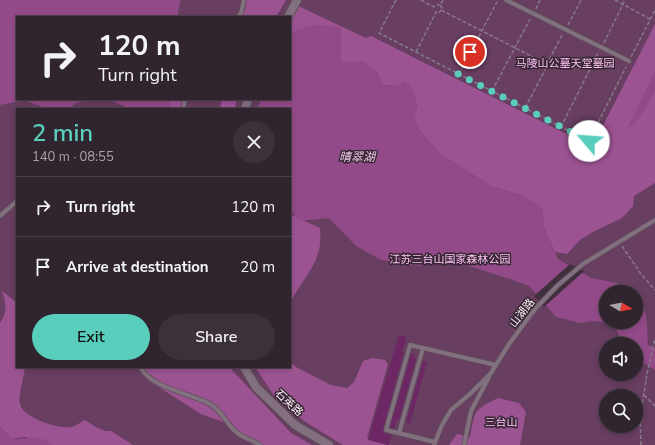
<!DOCTYPE html>
<html lang="en">
<head>
<meta charset="utf-8">
<style>
  body { margin:0; font-family:"Nunito Sans","Noto Sans SC",sans-serif; background:#3c303a; color:#f1f3f6; height:100vh; display:flex; flex-direction:column; font-size:15px; white-space:nowrap }
  * { box-sizing:border-box; margin:0 }
  p { font-size:13px; color:#a8a4aa }
  .icon { flex:none; width:22px; height:22px; fill:none; stroke:currentColor; stroke-width:2; stroke-linecap:round; stroke-linejoin:round }
  .map { position:relative; flex:1; overflow:hidden }
  .panel { position:absolute; left:16px; top:108px; width:275px; height:260px; display:flex; flex-direction:column; background:#30242e; border-radius:0px; box-shadow:0 2px 6px #0003,0 0 0 1px #4b414a }
  .panel>* { flex:none }
  .hud { position:absolute; left:16px; top:16px; width:275px; height:84px; border-radius:0px; box-shadow:0 2px 6px #0003,0 0 0 1px #4b414a; background:#30242e; color:#f1f3f6; overflow:hidden }
  .needle { width:26px; rotate:100deg }
  .tools { position:absolute; left:599px; top:285px; display:grid; gap:8px }
  .tools a { display:grid; place-items:center; width:44px; height:44px; border-radius:50%; background:#30242e; box-shadow:0 2px 6px #0003,0 0 0 1px #4b414a; font-size:20px }
  .pin { position:absolute; display:grid; place-items:center; width:34px; height:34px; color:#fff; margin:-17px; border:2px solid #fff; border-radius:50%; box-shadow:0 1px 4px #0007 }
  .me { position:absolute; width:44px; margin:-22px; rotate:297deg; stroke-linejoin:round; filter:drop-shadow(0 0 3px #0008) }
  .turn { display:flex; align-items:center; gap:14px; height:84px; padding:0 16px; font-size:18px }
  .turn .icon { width:52px; height:52px; stroke-width:2.5 }
  .turn b { display:block; font-size:28px; line-height:34px }
  .round { display:grid; place-items:center; flex:none; width:42px; height:42px; border-radius:21px; background:#3c303a }
  .headline { display:flex; align-items:center; justify-content:space-between; height:68px; padding:0 16px }
  h1 { font-size:24px; font-weight:600; line-height:30px; color:#5acebd }
  .primary-button { display:flex; gap:8px; margin-top:auto; padding:8px 16px }
  .primary-button a { flex:1; height:46px; border-radius:24px; background:#5acebd; color:#111; font-size:16px; font-weight:600; line-height:46px; text-align:center }
  .primary-button a+a { background:#3c303a; color:#f1f3f6 }
  ul { padding:0; list-style:none }
  li { display:flex; align-items:center; gap:12px; height:60px; padding:0 16px; border-top:1px solid #4b414a }
  li div { flex:1 }
  li b { display:block; font-size:15px }
  li em { font-style:normal }
  .map>svg:first-child { display:block }
  .green { fill:#683e61; fill-rule:evenodd }
  .forest { fill:#9c5392 }
  .water { fill:#924a88 }
  .pier { fill:#40303d }
  .building { fill:#6c2764 }
  .lines { fill:none; stroke-linecap:round; stroke-linejoin:round }
  .lane-casing { stroke:#5e505b; stroke-width:5.5 }
  .street-casing { stroke:#5e505b; stroke-width:10 }
  .path { stroke:#877984; stroke-width:1.5; stroke-dasharray:4 2; stroke-linecap:butt }
  .lane { stroke:#83707f; stroke-width:4 }
  .street { stroke:#83707f; stroke-width:8 }
  .route { stroke:#5acebd; stroke-width:7; stroke-dasharray:0 12.6 }
  .labels { text-anchor:middle; dominant-baseline:central; stroke-width:3; stroke-linejoin:round; paint-order:stroke }
  .park-label { font-size:11px; fill:#fcc0f1; stroke:#362633 }
  .street-label { font-size:11px; fill:#f9eef6; stroke:#362633 }
  .water-label { font-size:12px; font-style:italic; fill:#f4ccec; stroke:#362633 }
</style>
</head>
<body>
<div class="map">
<svg width="655" height="445" viewBox="0 0 655 445">
  <rect width="100%" height="100%" fill="#40303d"/>
  <path class="green" d="M0 0H655V445H0ZM17 17H290V99H17ZM17 109H290V367H17ZM606 292H636V322H606ZM606 344H636V374H606ZM606 396H636V426H606Z"/>
  <g class="forest">
    <polygon points="247,0 286,0 276,17 241,17 245,10"/>
    <polygon points="296,5 366,38 371,36 592,147 655,24 655,183 634,196 633,206 622,218 595,231 581,239 567,254 555,252 544,228 542,209 524,196 492,187 439,153 420,131 414,119 417,105 406,81 398,86 382,85 377,72 341,62 317,25 290,33 290,25"/>
    <polygon points="170,99 188,99 185,109 170,109"/>
    <polygon points="222,99 236,99 235,109 220,109"/>
    <path d="M290 214 320 228C320 233 321 239 320 244 318 266 299 284 290 303Z"/>
    <path d="M2 291 17 303V367H25C24 376 18 396 20 404 23 418 58 429 71 427 76 426 81 422 85 420L96 427 105 431H111L133 445H52L25 437 11 439 0 426V323C8 311 6 304 2 291Z"/>
    <polygon points="372,358 385,360 388,364 367,438 392,445 343,445 304,421 273,394 255,367 290,367 290,362 296,367 331,385 347,388 354,382 363,361"/>
    <polygon points="136,367 231,367 231,369 291,433 312,445 254,445 235,434 226,423 201,414 149,381"/>
    <path d="M498 398 519 403 526 412 520 445H449L457 434 470 437C475 411 473 410 498 398Z"/>
  </g>
  <g class="water">
    <polygon points="0,0 181,0 178,10 178,17 17,17 17,99 88,99 74,104 70,109 48,109 24,100 0,105"/>
    <path d="M317 25 341 27V62L364 61 377 72 382 85 398 86 406 81 413 91 417 105 414 119 420 131 439 153 492 187 524 196 542 209 544 228 558 259 591 278 617 283 635 292H606V322H636V292C648 302 647 330 648 345L655 348V370L636 358V344H623L616 329 608 324 603 322 593 321 580 323 556 317 529 286 507 278 450 260 418 266 381 260 356 246 329 218 299 221 290 209V109H258L261 99H290V33Z"/>
    <polygon points="655,71 655,92 635,124 627,129"/>
    <polygon points="109,99 170,99 170,109 130,109"/>
    <path d="M0 426 11 439C25 440 39 433 52 445H0Z"/>
  </g>
  <polygon class="pier" points="570,264 584,271 544,307 534,296"/>
  <g class="building">
    <polygon points="399,335 407,337 402,352 404,352 383,429 384,433 392,435 389,445 387,445 368,440"/>
    <polygon points="411,354 415,355 414,359 416,359 399,420 397,420 394,428 390,427"/>
    <polygon points="423,361 427,362 410,424 406,422"/>
  </g>
  <g class="lines">
    <defs>
      <g id="lane">
        <polyline points="506,0 629,61"/>
        <polyline points="238,17 241,13 244,0"/>
        <polyline points="183,109 185,99"/>
        <polyline points="0,216 17,201"/>
        <path d="M140 367C154 390 188 392 210 404 222 411 226 423 235 431 241 437 252 440 260 445"/>
        <polyline points="399,433 423,348"/>
        <polyline points="435,442 386,430 410,345 496,365"/>
        <polyline points="434,445 442,425 451,410 470,394 491,373 509,344 535,309 557,286 583,264 655,220"/>
        <polyline points="464,445 471,411 489,377"/>
      </g>
      <g id="street">
        <polyline points="288,17 297,0"/>
        <polyline points="245,109 248,99"/>
        <polyline points="244,367 256,387 295,425 329,445"/>
      </g>
    </defs>
    <use href="#lane" class="lane-casing"/>
    <use href="#street" class="street-casing"/>
    <g class="path">
      <polyline points="396,0 379,33 589,141 626,67"/>
      <polyline points="421,0 434,7 437,5 440,5"/>
      <polyline points="443,0 440,5 442,8 441,10 543,62"/>
      <polyline points="615,0 650,19"/>
      <polyline points="536,9 540,0"/>
      <polyline points="568,25 581,0"/>
      <polyline points="604,43 625,0"/>
      <polyline points="416,52 436,12 439,13 441,10"/>
      <polyline points="631,57 655,10"/>
      <circle cx="547" cy="64" r="4"/>
      <polyline points="549,60 562,35"/>
      <polyline points="459,74 498,0"/>
      <polyline points="492,91 530,19"/>
      <polyline points="525,108 546,68"/>
      <polyline points="561,127 598,53"/>
      <polyline points="622,246 641,274 655,290"/>
      <polyline points="644,395 655,406"/>
      <polyline points="641,445 640,418 647,374 655,338"/>
    </g>
    <use href="#lane" class="lane"/>
    <use href="#street" class="street"/>
  </g>
  <g class="lines">
    <polyline class="route" points="470,52 458,74 589,141"/>
  </g>
  <g class="labels">
    <g class="park-label">
      <text x="565" y="63">马陵山公墓天堂墓园</text>
      <text x="450" y="259">江苏三台山国家森林公园</text>
      <text x="501" y="422">三台山</text>
    </g>
    <g class="street-label">
      <text transform="translate(522 313) rotate(-52)">山湖路</text>
      <text transform="translate(289 403) rotate(43)">石英路</text>
    </g>
    <g class="water-label">
      <text x="357" y="157">晴翠湖</text>
    </g>
  </g>
</svg>
<div class="tools">
<a><svg class="needle" viewBox="-14 -14 28 28"><path d="M0-13l5 13h-10z" fill="#e53935"/><path d="M0 13l5-13h-10z" fill="#a8a4aa"/></svg></a>
<a><svg class="icon" aria-label="sound" viewBox="0 0 24 24"><path d="M4 9h4l5-4v14l-5-4H4zM17 9q2 3 0 6"/></svg></a>
<a><svg class="icon" aria-label="search" viewBox="0 0 24 24"><circle cx="10" cy="10" r="6"/><path d="M15 15l6 6"/></svg></a>
</div>
<div class="pin" style="left:470px;top:52px;background:#d93025"><svg class="icon" aria-label="arrive" viewBox="0 0 24 24"><path d="M6 21V4h12l-3 4 3 4H6"/></svg></div>
<svg class="me" style="left:589px;top:141px" viewBox="-20 -20 40 40"><circle r="19" fill="#fff"/><path d="M0-13L10 11 0 6-10 11z" fill="#5acebd"/></svg>
<div class="hud">
<div class="turn"><svg class="icon" aria-label="right" viewBox="0 0 24 24"><path d="M7 20v-9h11M14 6l5 5-5 5"/></svg><div><b>120 m</b>Turn right</div></div>
</div>
<section class="panel">
<div class="headline"><div><h1>2 min</h1><p>140 m · 08:55</p></div><a class="round"><svg class="icon" aria-label="close" viewBox="0 0 24 24"><path d="M6 6l12 12M18 6L6 18"/></svg></a></div>
<ul>
<li><svg class="icon" aria-label="right" viewBox="0 0 24 24"><path d="M7 20v-9h11M14 6l5 5-5 5"/></svg><div><b>Turn right</b></div><em>120 m</em></li>
<li><svg class="icon" aria-label="arrive" viewBox="0 0 24 24"><path d="M6 21V4h12l-3 4 3 4H6"/></svg><div><b>Arrive at destination</b></div><em>20 m</em></li>
</ul>
<div class="primary-button"><a>Exit</a><a>Share</a></div>
</section>
</div>
</body>
</html>
